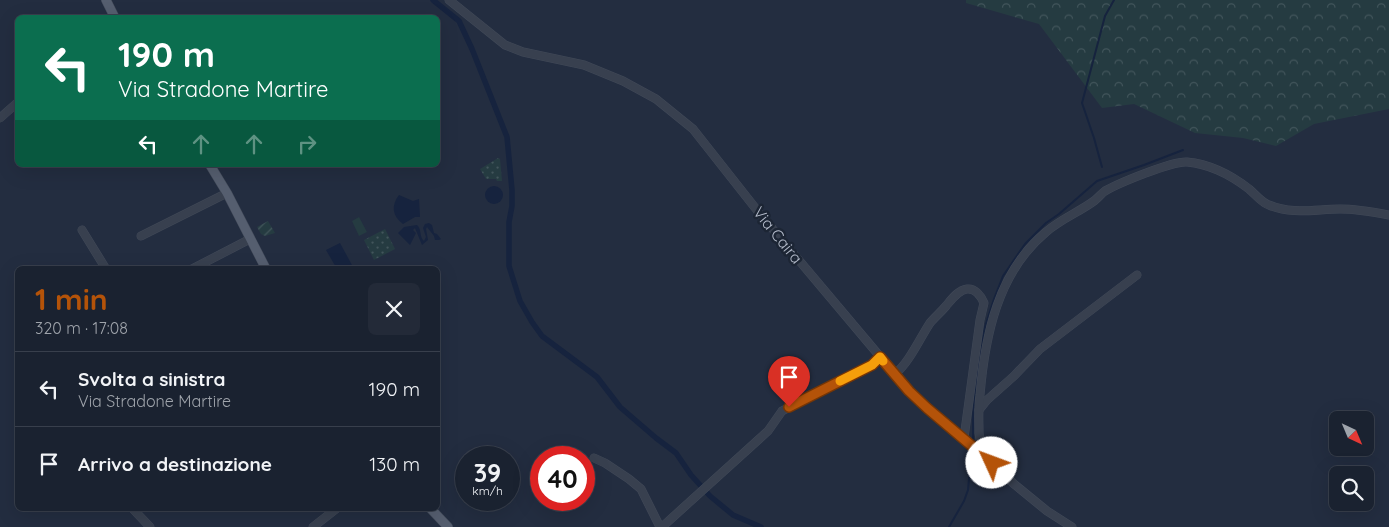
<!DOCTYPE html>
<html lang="it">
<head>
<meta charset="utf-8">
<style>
  body { margin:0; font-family:Quicksand,sans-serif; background:#232a38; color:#f1f3f6; height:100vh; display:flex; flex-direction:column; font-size:19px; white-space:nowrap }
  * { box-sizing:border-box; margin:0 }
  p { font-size:16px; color:#9fa4ab }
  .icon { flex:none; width:28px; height:28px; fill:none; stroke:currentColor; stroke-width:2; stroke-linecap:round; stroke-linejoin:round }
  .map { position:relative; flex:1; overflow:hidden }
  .side { position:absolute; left:15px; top:266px; width:425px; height:245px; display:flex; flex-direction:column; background:#1a2230; border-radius:8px; box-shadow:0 5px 20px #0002,0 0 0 1px #383f4c }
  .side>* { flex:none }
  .top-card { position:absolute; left:15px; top:15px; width:425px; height:152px; border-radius:8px; box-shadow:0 5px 20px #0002,0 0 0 1px #383f4c; background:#0b6e4f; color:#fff; overflow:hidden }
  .needle { width:32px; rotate:136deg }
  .fabs { position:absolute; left:1329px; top:411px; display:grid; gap:10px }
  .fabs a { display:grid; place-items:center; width:45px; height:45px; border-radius:8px; background:#1a2230; box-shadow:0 5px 20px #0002,0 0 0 1px #383f4c; font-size:25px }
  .speed { position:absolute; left:455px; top:446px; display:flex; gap:10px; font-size:25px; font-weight:700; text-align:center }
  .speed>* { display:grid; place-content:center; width:65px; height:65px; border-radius:50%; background:#1a2230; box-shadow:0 5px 20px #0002,0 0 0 1px #383f4c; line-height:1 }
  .speed small { font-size:12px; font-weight:400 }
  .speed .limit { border:8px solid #d22; background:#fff; color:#111 }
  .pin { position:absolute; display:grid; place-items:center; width:42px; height:42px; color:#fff; margin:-51px -21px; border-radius:50% 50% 50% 0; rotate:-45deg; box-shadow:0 0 5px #0007 }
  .pin .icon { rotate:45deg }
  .me { position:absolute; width:55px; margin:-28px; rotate:313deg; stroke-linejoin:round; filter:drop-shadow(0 0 4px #0008) }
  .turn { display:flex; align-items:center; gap:18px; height:105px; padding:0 20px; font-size:22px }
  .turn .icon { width:65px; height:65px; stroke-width:2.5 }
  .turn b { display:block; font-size:35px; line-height:42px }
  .lanes { display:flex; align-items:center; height:48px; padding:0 20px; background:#0003; justify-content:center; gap:25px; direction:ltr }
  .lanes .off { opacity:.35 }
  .round { display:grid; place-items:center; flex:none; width:52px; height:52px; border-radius:8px; background:#232a38 }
  .headline { display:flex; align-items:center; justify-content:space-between; height:85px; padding:0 20px }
  h1 { font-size:30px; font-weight:700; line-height:38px; color:#b45309 }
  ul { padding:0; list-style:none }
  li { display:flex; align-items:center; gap:15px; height:75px; padding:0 20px; border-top:1px solid #383f4c }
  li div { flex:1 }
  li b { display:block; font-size:19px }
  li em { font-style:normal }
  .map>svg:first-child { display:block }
  .forest { fill:url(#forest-crowns) }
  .park { fill:url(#park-dots) }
  .garden { fill:url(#garden-furrows) }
  .pitch { fill:#253b41 }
  .water { fill:#16233e }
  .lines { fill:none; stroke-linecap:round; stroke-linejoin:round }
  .stream { stroke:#16233e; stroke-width:2 }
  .canal { stroke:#16233e; stroke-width:5.5 }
  .minor-casing { stroke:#414958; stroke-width:9 }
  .major-casing { stroke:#414958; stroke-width:10 }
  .minor { stroke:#38404f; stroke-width:8 }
  .major { stroke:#555e6f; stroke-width:9 }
  .route-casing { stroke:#753606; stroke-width:12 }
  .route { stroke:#b45309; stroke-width:9 }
  .slow { stroke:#f59e0b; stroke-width:9 }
  .labels { text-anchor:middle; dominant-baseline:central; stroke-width:5; stroke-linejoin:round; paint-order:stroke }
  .street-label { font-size:16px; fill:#b4bbca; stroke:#1c2534 }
</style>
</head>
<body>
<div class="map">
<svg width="1389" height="527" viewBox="0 0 1389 527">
  <defs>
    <pattern id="forest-crowns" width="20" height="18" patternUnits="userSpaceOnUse" patternTransform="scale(1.25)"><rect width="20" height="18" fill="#253b41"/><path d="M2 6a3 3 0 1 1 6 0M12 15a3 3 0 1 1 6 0" fill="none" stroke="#42555b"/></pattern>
    <pattern id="park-dots" width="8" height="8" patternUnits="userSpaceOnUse" patternTransform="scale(1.25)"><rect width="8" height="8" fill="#253b41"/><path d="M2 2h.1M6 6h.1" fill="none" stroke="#42555b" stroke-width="1.8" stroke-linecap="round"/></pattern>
    <pattern id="garden-furrows" width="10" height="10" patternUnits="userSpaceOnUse" patternTransform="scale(1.25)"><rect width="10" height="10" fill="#253b41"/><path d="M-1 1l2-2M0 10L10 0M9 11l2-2" fill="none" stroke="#42555b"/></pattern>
  </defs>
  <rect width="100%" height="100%" fill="#232d40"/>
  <polygon class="forest" points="966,0 1389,0 1389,109 1314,124 1276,146 1243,138 1195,133 1134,104 1102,108 1039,24 966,3"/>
  <g class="park">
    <polygon points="498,158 500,159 502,181 497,181 496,179 486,179 480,169"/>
    <polygon points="385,229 395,249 374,260 364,240"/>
  </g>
  <polygon class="garden" points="268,221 275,233 265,236 261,234 257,227"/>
  <polygon class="pitch" points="359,217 367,232 359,236 352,221"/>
  <g class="water">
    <circle cx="494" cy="195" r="9"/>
    <path d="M399 195 413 201 419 199 420 217H415L403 224C392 216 391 205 399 195Z"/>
    <path d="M429 223 432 225 434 233 437 234 441 239 439 240H435L434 236 427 227 426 229 428 240 422 245 415 228 413 230 416 233 410 245 398 233 404 227 417 225C422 229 419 237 424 241L426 237 423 228 425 224Z"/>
    <polygon points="340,243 353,267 350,269 337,269 326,250"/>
  </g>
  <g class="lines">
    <g class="stream">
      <polyline points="1102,167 1094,138 1082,103 1105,16 1114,0"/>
      <polyline points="973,442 973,415 977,378 985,327 994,299 1003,276 1025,244 1046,223 1059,214 1097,181 1144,165 1183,150"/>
      <polyline points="949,527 964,501 968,490 972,447"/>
    </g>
    <polyline class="canal" points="433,0 459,21 472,49 507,137 512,190 512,206 509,222 509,266 520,301 532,322 542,336 597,377 620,407 656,438 676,453 691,475 710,496 733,515 761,527"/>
    <defs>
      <g id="minor">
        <polyline points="449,0 505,45 523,52 584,65 623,81 656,99 693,129 760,214 909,391 927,408 981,452 1014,484 1047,511 1072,527"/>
        <polyline points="0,118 18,102"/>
        <polyline points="82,230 106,269"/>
        <polyline points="141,236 227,193"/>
        <polyline points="192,269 250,239"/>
        <path d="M895 374C909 363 920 338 930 323 935 317 941 312 946 306 951 300 958 290 967 289 975 288 981 296 984 303L980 320 964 438"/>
        <polyline points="979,410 987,400 1014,376 1040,349 1137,275"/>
        <path d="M981 452C981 446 980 440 979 433 979 421 978 408 980 395 985 335 998 272 1046 232 1061 219 1079 212 1094 201 1098 198 1101 194 1105 191 1119 183 1172 161 1187 162 1209 164 1231 175 1249 189 1255 194 1262 203 1269 205 1292 215 1316 209 1340 209 1357 209 1373 212 1389 215"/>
        <polyline points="594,458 605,463 629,479 641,489 660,527"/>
        <polyline points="133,509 150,527"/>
        <polyline points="313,527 336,509"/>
        <polyline points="662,527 768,431 782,411 872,365 880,357"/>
      </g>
      <g id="major">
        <polyline points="106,0 115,18"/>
        <polyline points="210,165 227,193 266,269"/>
        <polyline points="431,509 448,527"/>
      </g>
    </defs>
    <use href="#minor" class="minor-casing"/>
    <use href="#major" class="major-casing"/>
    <use href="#minor" class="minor"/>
    <use href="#major" class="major"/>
  </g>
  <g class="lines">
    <defs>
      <polyline id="route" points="789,407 872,365 880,357 909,391 927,408 992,463"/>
    </defs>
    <use href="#route" class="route-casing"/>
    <use href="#route" class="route"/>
    <polyline class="slow" points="840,381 872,365 880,357 883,361"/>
  </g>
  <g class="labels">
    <g class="street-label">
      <text transform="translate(778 235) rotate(51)">Via Caira</text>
    </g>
  </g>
</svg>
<div class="fabs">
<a><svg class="needle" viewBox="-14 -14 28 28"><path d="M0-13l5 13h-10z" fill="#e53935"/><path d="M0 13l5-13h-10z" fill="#9fa4ab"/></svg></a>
<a><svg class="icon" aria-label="search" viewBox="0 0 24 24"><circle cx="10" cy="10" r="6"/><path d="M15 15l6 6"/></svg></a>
</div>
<div class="speed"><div>39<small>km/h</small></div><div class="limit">40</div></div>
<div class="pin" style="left:789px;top:407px;background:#d93025"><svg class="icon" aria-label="arrive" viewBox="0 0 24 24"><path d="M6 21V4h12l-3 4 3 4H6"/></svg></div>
<svg class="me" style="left:992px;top:463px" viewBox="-20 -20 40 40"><circle r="19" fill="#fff"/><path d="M0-13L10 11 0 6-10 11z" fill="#b45309"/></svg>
<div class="top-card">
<div class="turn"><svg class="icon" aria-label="left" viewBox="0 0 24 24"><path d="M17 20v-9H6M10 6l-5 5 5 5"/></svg><div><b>190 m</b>Via Stradone Martire</div></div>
<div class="lanes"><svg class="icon" aria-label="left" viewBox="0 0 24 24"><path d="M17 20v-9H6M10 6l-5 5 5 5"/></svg><svg class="icon off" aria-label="ahead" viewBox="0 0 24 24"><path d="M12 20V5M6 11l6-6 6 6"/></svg><svg class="icon off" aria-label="ahead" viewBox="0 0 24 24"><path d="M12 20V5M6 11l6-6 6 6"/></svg><svg class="icon off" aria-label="right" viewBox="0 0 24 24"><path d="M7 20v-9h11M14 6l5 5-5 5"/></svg></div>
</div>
<section class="side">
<div class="headline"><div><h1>1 min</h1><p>320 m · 17:08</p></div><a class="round"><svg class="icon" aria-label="close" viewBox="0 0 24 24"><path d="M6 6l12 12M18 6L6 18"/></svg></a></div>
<ul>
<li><svg class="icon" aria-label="left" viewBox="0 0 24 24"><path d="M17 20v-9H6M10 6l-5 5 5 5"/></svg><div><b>Svolta a sinistra</b><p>Via Stradone Martire</p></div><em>190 m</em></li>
<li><svg class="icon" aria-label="arrive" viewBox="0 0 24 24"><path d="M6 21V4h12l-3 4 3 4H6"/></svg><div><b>Arrivo a destinazione</b></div><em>130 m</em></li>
</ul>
</section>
</div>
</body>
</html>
